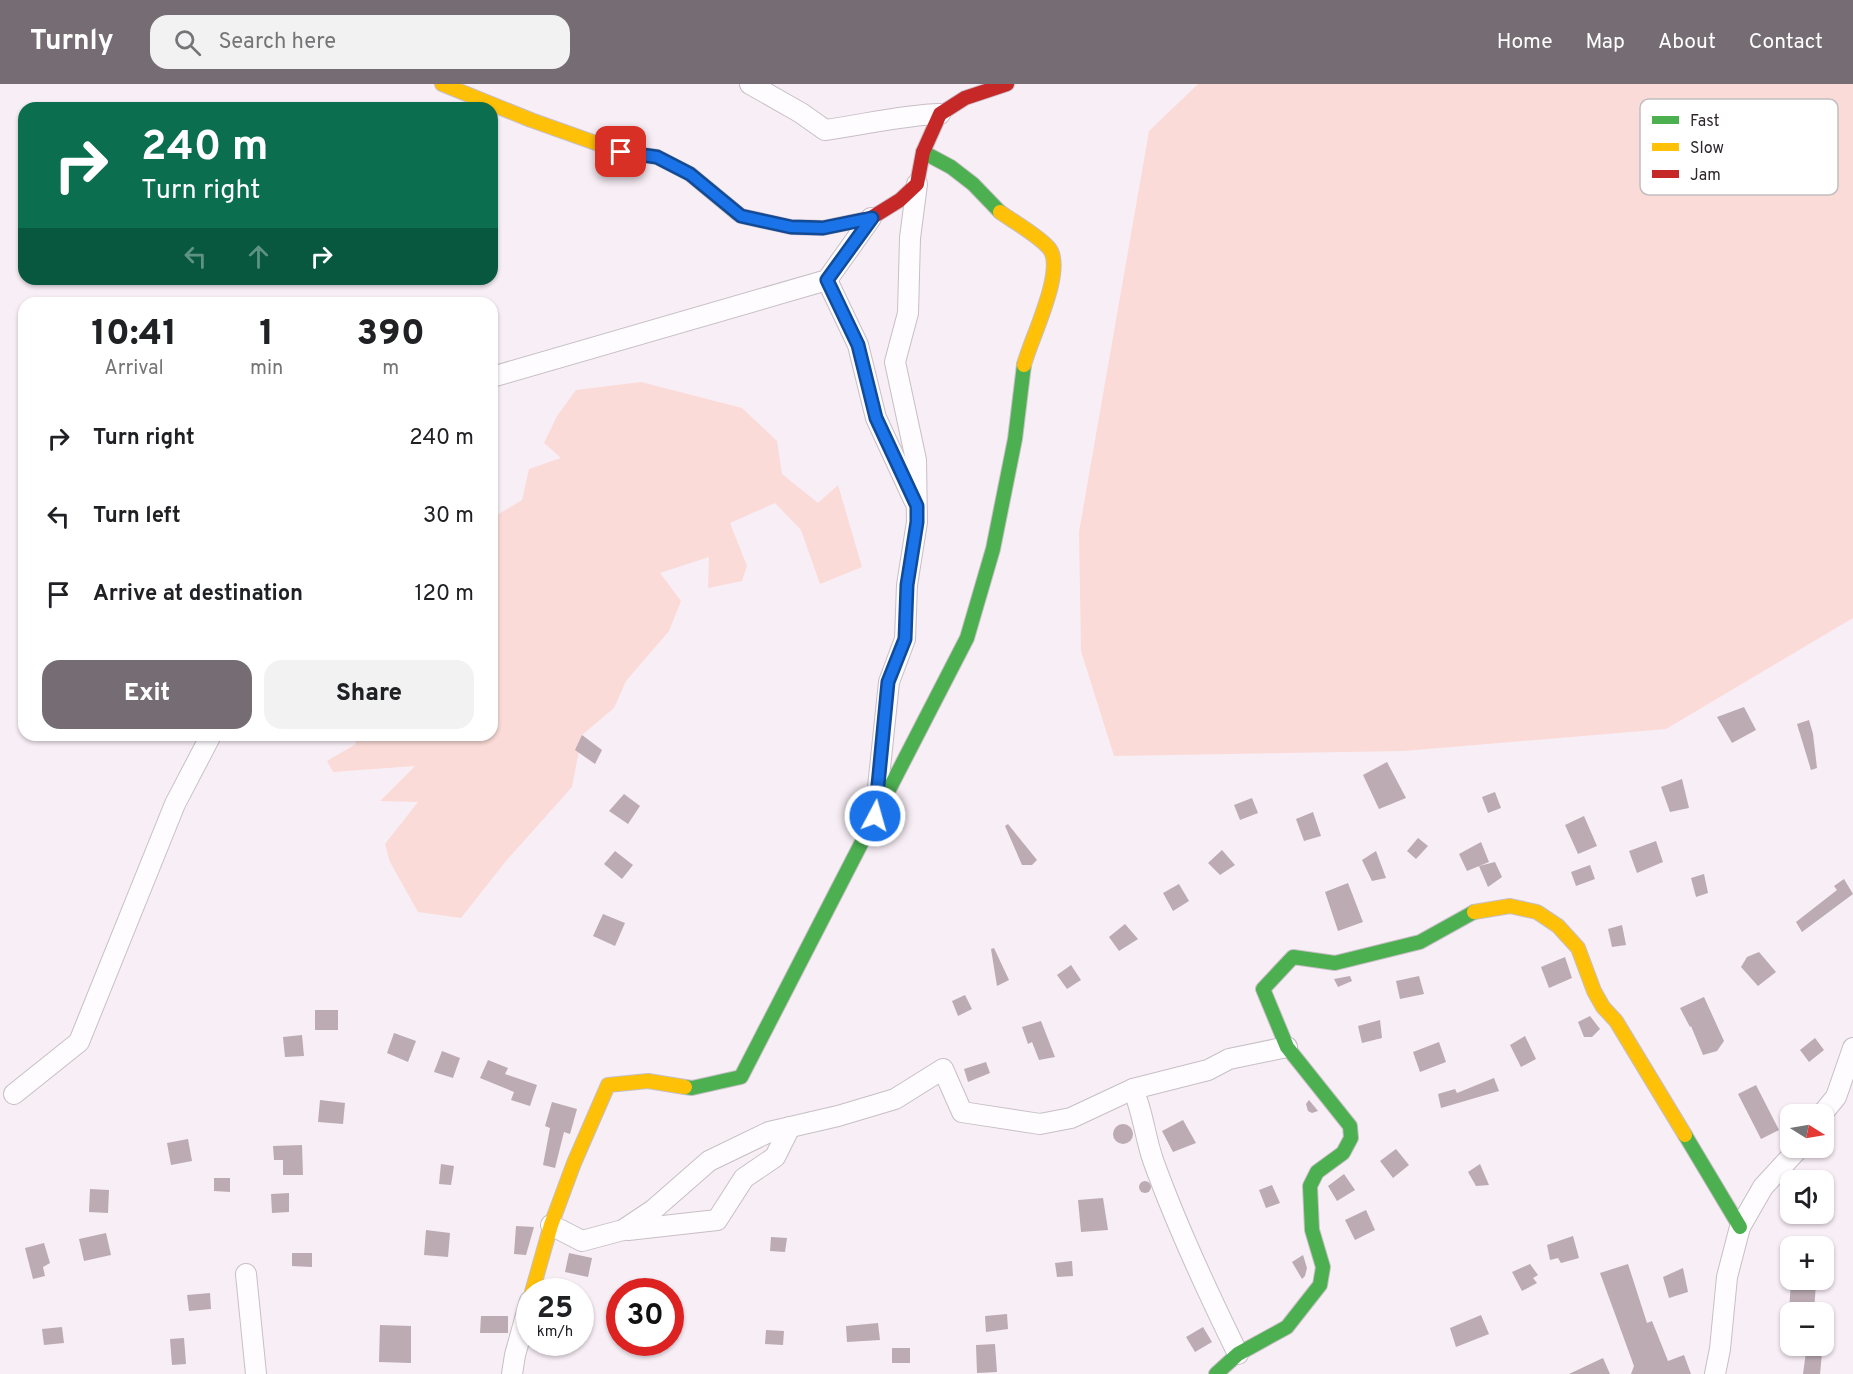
<!DOCTYPE html>
<html lang="en">
<head>
<meta charset="utf-8">
<style>
  body { margin:0; font-family:Overpass,sans-serif; background:#f2f2f2; color:#202124; height:100vh; display:flex; flex-direction:column; font-size:22px; white-space:nowrap }
  * { box-sizing:border-box; margin:0 }
  p { font-size:20px; color:#757577 }
  .icon { flex:none; width:33px; height:33px; fill:none; stroke:currentColor; stroke-width:2; stroke-linecap:round; stroke-linejoin:round }
  .map { position:relative; flex:1; overflow:hidden }
  .side { position:absolute; left:18px; top:213px; width:480px; height:444px; display:flex; flex-direction:column; background:#fff; border-radius:18px; box-shadow:0 2px 4px #0004 }
  .side>* { flex:none }
  .top-card { position:absolute; left:18px; top:18px; width:480px; height:183px; border-radius:18px; box-shadow:0 2px 4px #0004; background:#0b6e4f; color:#fff; overflow:hidden }
  .needle { width:39px; rotate:101deg }
  .controls { position:absolute; left:1780px; top:1020px; display:grid; gap:12px }
  .controls a { display:grid; place-items:center; width:54px; height:54px; border-radius:12px; background:#fff; box-shadow:0 2px 4px #0004; font-size:30px }
  .speed { position:absolute; left:516px; top:1194px; display:flex; gap:12px; font-size:30px; font-weight:700; text-align:center }
  .speed>* { display:grid; place-content:center; width:78px; height:78px; border-radius:50%; background:#fff; box-shadow:0 2px 4px #0004; line-height:1 }
  .speed small { font-size:15px; font-weight:400 }
  .speed .limit { border:9px solid #d22; background:#fff; color:#111 }
  .pin { position:absolute; display:grid; place-items:center; width:51px; height:51px; color:#fff; margin:-26px; border-radius:12px; box-shadow:0 3px 9px #0006 }
  .me { position:absolute; width:66px; margin:-33px; rotate:6deg; stroke-linejoin:round; filter:drop-shadow(0 0 4px #0008) }
  .turn { display:flex; align-items:center; gap:21px; height:126px; padding:0 24px; font-size:27px }
  .turn .icon { width:78px; height:78px; stroke-width:2.5 }
  .turn b { display:block; font-size:42px; line-height:51px }
  .lanes { display:flex; align-items:center; height:57px; padding:0 24px; background:#0003; justify-content:center; gap:30px; direction:ltr }
  .lanes .off { opacity:.35 }
  .eta { display:flex; justify-content:space-evenly; align-items:center; height:102px; text-align:center }
  .eta b { font-size:36px; font-weight:800; line-height:42px }
  .action { display:flex; gap:12px; margin-top:auto; padding:12px 24px }
  .action a { flex:1; height:69px; border-radius:18px; background:#756d73; color:#fff; font-size:24px; font-weight:800; line-height:69px; text-align:center }
  .action a+a { background:#f2f2f2; color:#202124 }
  ul { padding:0; list-style:none }
  li { display:flex; align-items:center; gap:18px; height:78px; padding:0 24px }
  li div { flex:1 }
  li b { display:block; font-size:22px }
  li em { font-style:normal }
  header { display:flex; align-items:center; gap:36px; box-sizing:border-box; height:84px; padding:0 30px; background:#756d73; color:#fff }
  header strong { font-size:28px }
  nav { display:flex; gap:33px; margin-inline-start:auto; font-size:21px }
  .search { width:420px; height:54px; background:#f2f2f2; display:flex; align-items:center; gap:15px; box-sizing:border-box; padding:0 21px; border-radius:18px; color:#757577; font-size:22px }
  .map>svg:first-child { display:block }
  .green { fill:#fbdbd8 }
  .building { fill:#bcabb2 }
  .lines { fill:none; stroke-linecap:round; stroke-linejoin:round }
  .street-casing { stroke:#c7bfc5; stroke-width:22 }
  .fast-casing { stroke:#c7bfc5; stroke-width:16 }
  .slow-casing { stroke:#c7bfc5; stroke-width:16 }
  .jam-casing { stroke:#c7bfc5; stroke-width:16 }
  .street { stroke:#fefcfe; stroke-width:20 }
  .fast { stroke:#4caf50; stroke-width:14 }
  .slow { stroke:#ffc107; stroke-width:14 }
  .jam { stroke:#c62828; stroke-width:14 }
  .route-casing { stroke:#114b97; stroke-width:15 }
  .route { stroke:#1a73e8; stroke-width:10 }
  .key { fill:#fff; stroke:#c0bec0; stroke-width:1.5 }
  .key-label { font-size:16px; fill:#2e272c }
</style>
</head>
<body>
<header>
<strong>Turnly</strong>
<div class="search"><svg class="icon" aria-label="search" viewBox="0 0 24 24"><circle cx="10" cy="10" r="6"/><path d="M15 15l6 6"/></svg>Search here</div>
<nav><a>Home</a><a>Map</a><a>About</a><a>Contact</a></nav>
</header>
<div class="map">
<svg width="1853" height="1290" viewBox="0 0 1853 1290">
  <rect width="100%" height="100%" fill="#f8eef6"/>
  <g class="green">
    <polygon points="1198,0 1853,0 1853,534 1666,645 1404,667 1114,672 1081,567 1079,448 1149,47"/>
    <polygon points="641,298 742,324 777,357 782,390 818,419 838,401 862,483 820,500 801,446 775,419 730,439 747,482 742,497 708,504 709,473 660,489 681,517 669,547 626,597 614,624 582,651 572,703 506,777 461,834 418,828 390,778 385,760 418,718 380,717 415,682 333,688 327,677 356,660 353,651 492,651 492,434 522,416 529,385 561,374 544,359 557,332 576,306"/>
  </g>
  <g class="building">
    <polygon points="1744,623 1756,646 1732,659 1717,633"/>
    <polygon points="1809,636 1813,650 1817,684 1811,686 1797,640"/>
    <polygon points="582,651 602,666 595,680 575,666"/>
    <polygon points="1387,678 1406,714 1379,725 1363,691"/>
    <polygon points="1682,695 1689,724 1670,728 1661,703"/>
    <polygon points="1495,708 1501,724 1488,729 1482,713"/>
    <polygon points="624,710 640,722 628,740 609,727"/>
    <polygon points="1252,714 1258,729 1240,736 1234,721"/>
    <polygon points="1313,728 1321,752 1304,757 1296,735"/>
    <polygon points="1584,732 1597,762 1578,770 1565,741"/>
    <polygon points="1008,740 1037,776 1032,781 1022,781 1005,742"/>
    <polygon points="1418,754 1428,762 1416,775 1407,767"/>
    <polygon points="1656,757 1663,778 1637,789 1629,767"/>
    <polygon points="1481,758 1489,778 1467,787 1459,770"/>
    <polygon points="1222,766 1235,781 1220,791 1208,779"/>
    <polygon points="615,767 633,781 622,795 604,780"/>
    <polygon points="1376,767 1386,794 1372,797 1362,776"/>
    <polygon points="1495,778 1502,793 1488,803 1479,782"/>
    <polygon points="1590,781 1595,795 1576,802 1571,788"/>
    <polygon points="1704,790 1708,809 1696,813 1691,794"/>
    <polygon points="1844,795 1853,810 1802,848 1796,838 1837,806 1834,802"/>
    <polygon points="1348,799 1363,838 1338,847 1325,808"/>
    <polygon points="1179,800 1189,817 1173,827 1163,809"/>
    <polygon points="603,830 625,839 615,862 593,852"/>
    <polygon points="1125,840 1138,855 1119,867 1109,853"/>
    <polygon points="1622,841 1626,861 1612,863 1608,845"/>
    <polygon points="994,864 1009,896 997,902 991,865"/>
    <polygon points="1759,868 1776,888 1758,902 1741,883 1747,873"/>
    <polygon points="1565,873 1572,894 1549,904 1541,883"/>
    <polygon points="1071,881 1081,896 1067,905 1057,891"/>
    <polygon points="1350,892 1352,897 1338,903 1334,895"/>
    <polygon points="1419,892 1424,910 1400,915 1396,897"/>
    <polygon points="965,911 972,925 958,932 952,917"/>
    <polygon points="1704,913 1724,957 1717,967 1703,971 1691,942 1690,943 1680,924"/>
    <rect x="315" y="926" width="23" height="20"/>
    <polygon points="1590,932 1600,945 1592,953 1584,953 1578,938"/>
    <polygon points="1380,936 1382,954 1362,959 1358,942"/>
    <polygon points="1041,937 1055,973 1039,976 1032,958 1028,960 1022,943"/>
    <polygon points="394,949 416,957 408,978 387,969"/>
    <polygon points="302,951 304,972 285,973 283,953"/>
    <polygon points="1525,952 1536,975 1521,983 1510,961"/>
    <polygon points="1815,954 1824,966 1809,978 1800,966"/>
    <polygon points="1439,958 1446,978 1420,988 1413,968"/>
    <polygon points="442,967 460,974 453,994 434,988"/>
    <polygon points="488,976 508,984 505,990 537,1001 530,1022 511,1016 514,1008 480,994"/>
    <polygon points="986,978 990,989 968,998 964,985"/>
    <polygon points="1494,994 1499,1007 1441,1024 1438,1010 1455,1005 1457,1009"/>
    <polygon points="1756,1001 1779,1046 1761,1055 1738,1010"/>
    <polygon points="320,1016 345,1019 343,1040 318,1038"/>
    <polygon points="1309,1016 1318,1027 1312,1029 1308,1027 1306,1020"/>
    <polygon points="552,1018 577,1025 570,1050 564,1048 555,1084 543,1081 550,1044 545,1042"/>
    <polygon points="1183,1036 1196,1059 1173,1068 1162,1047"/>
    <circle cx="1123" cy="1050" r="10"/>
    <polygon points="188,1055 192,1077 171,1081 167,1059"/>
    <polygon points="302,1061 303,1091 283,1091 283,1076 274,1076 273,1062"/>
    <polygon points="1396,1065 1409,1081 1393,1094 1380,1077"/>
    <polygon points="441,1080 454,1082 451,1101 439,1100"/>
    <polygon points="1480,1080 1489,1101 1476,1102 1468,1088"/>
    <polygon points="1344,1090 1355,1106 1337,1117 1328,1102"/>
    <polygon points="214,1094 230,1094 230,1108 214,1107"/>
    <circle cx="1145" cy="1103" r="6"/>
    <polygon points="1272,1101 1280,1119 1266,1124 1259,1106"/>
    <polygon points="90,1105 109,1106 108,1129 89,1128"/>
    <polygon points="289,1109 289,1128 272,1129 271,1110"/>
    <polygon points="1103,1114 1108,1146 1081,1148 1078,1116"/>
    <polygon points="1366,1126 1375,1146 1355,1156 1345,1136"/>
    <polygon points="516,1142 534,1143 526,1171 514,1170"/>
    <polygon points="426,1146 450,1149 448,1173 424,1171"/>
    <polygon points="106,1149 111,1171 84,1177 79,1155"/>
    <polygon points="1573,1152 1579,1174 1561,1179 1558,1174 1550,1176 1547,1161"/>
    <polygon points="771,1153 787,1154 785,1168 770,1167"/>
    <polygon points="44,1159 50,1179 43,1183 45,1192 33,1195 25,1164"/>
    <polygon points="292,1169 312,1169 312,1183 292,1182"/>
    <polygon points="569,1169 592,1174 588,1193 565,1188"/>
    <polygon points="1303,1171 1307,1184 1305,1192 1302,1195 1292,1178"/>
    <polygon points="1072,1177 1073,1192 1057,1193 1055,1179"/>
    <polygon points="1530,1180 1538,1191 1533,1194 1537,1199 1522,1207 1512,1188"/>
    <polygon points="1628,1180 1647,1239 1652,1237 1668,1277 1684,1271 1691,1290 1631,1290 1634,1282 1600,1189"/>
    <polygon points="1683,1184 1688,1208 1669,1214 1663,1193"/>
    <polygon points="1791,1197 1816,1199 1814,1228 1789,1227"/>
    <polygon points="210,1209 211,1225 189,1227 187,1211"/>
    <polygon points="1007,1230 1008,1245 986,1248 985,1232"/>
    <polygon points="1481,1231 1489,1250 1456,1263 1450,1244"/>
    <polygon points="481,1232 508,1232 508,1249 480,1249"/>
    <polygon points="878,1239 880,1256 847,1258 846,1242"/>
    <polygon points="380,1241 411,1242 411,1279 379,1278"/>
    <polygon points="62,1243 64,1259 44,1261 42,1245"/>
    <polygon points="1203,1243 1212,1258 1195,1268 1186,1253"/>
    <polygon points="766,1246 784,1247 783,1261 765,1260"/>
    <polygon points="184,1254 186,1280 172,1281 170,1255"/>
    <polygon points="995,1260 997,1288 977,1289 976,1261"/>
    <rect x="892" y="1264" width="18" height="15"/>
    <polygon points="1806,1268 1822,1269 1820,1290 1803,1290"/>
    <polygon points="1603,1274 1610,1290 1569,1290"/>
  </g>
  <g class="lines">
    <defs>
      <g id="street">
        <path d="M750 0 801 29 825 46C863 41 901 31 940 30"/>
        <polyline points="827,196 858,261 876,334 914,416"/>
        <polyline points="492,293 827,196 871,134"/>
        <polyline points="876,722 889,598 905,555 907,501 917,438 916,376 895,278 908,229 910,154 917,100"/>
        <polyline points="14,1010 79,958 175,720 211,651"/>
        <polyline points="1822,1030 1836,1013 1853,964"/>
        <polyline points="551,1141 582,1157 623,1146 653,1126 709,1077 769,1048 838,1032 895,1015 943,985 962,1028 1040,1040 1071,1034 1133,1005"/>
        <polyline points="628,1146 717,1136 744,1094 775,1073 790,1043"/>
        <polyline points="246,1190 256,1290"/>
        <path d="M1238 1270C1207 1207 1177 1143 1153 1076 1145 1053 1143 1028 1133 1005L1208 986 1229 975 1287 963"/>
        <polyline points="512,1290 515,1271 530,1217"/>
        <polyline points="1715,1290 1720,1265 1727,1193 1740,1143 1763,1103 1799,1064"/>
      </g>
      <g id="fast">
        <polyline points="923,68 951,83 973,100 1000,128"/>
        <polyline points="685,1003 692,1004 741,993 967,554 993,465 1015,355 1024,281"/>
        <polyline points="1685,1051 1740,1143"/>
        <polyline points="1216,1290 1238,1270 1287,1243 1320,1201 1323,1183 1312,1146 1310,1102 1317,1088 1343,1069 1351,1054 1350,1042 1287,963 1263,905 1293,873 1335,879 1420,858 1474,828"/>
      </g>
      <g id="slow">
        <polyline points="442,0 531,36 621,68 657,73 690,90 737,129"/>
        <path d="M1000 128C1014 138 1036 150 1048 163 1068 183 1030 256 1024 281"/>
        <polyline points="1474,828 1510,822 1537,828 1558,842 1578,864 1594,907 1603,923 1616,937 1685,1051"/>
        <polyline points="532,1208 551,1141 574,1079 608,1001 648,997 685,1003"/>
      </g>
      <polyline id="jam" points="737,129 741,132 791,143 823,144 871,134 900,116 917,100 923,68 940,30 965,14 1007,0"/>
    </defs>
    <use href="#street" class="street-casing"/>
    <use href="#fast" class="fast-casing"/>
    <use href="#slow" class="slow-casing"/>
    <use href="#jam" class="jam-casing"/>
    <use href="#street" class="street"/>
    <use href="#fast" class="fast"/>
    <use href="#slow" class="slow"/>
    <use href="#jam" class="jam"/>
  </g>
  <g class="lines">
    <defs>
      <polyline id="route" points="621,68 657,73 690,90 741,132 791,143 823,144 872,134 827,196 858,261 876,334 917,422 917,438 907,501 905,555 888,598 875,732"/>
    </defs>
    <use href="#route" class="route-casing"/>
    <use href="#route" class="route"/>
  </g>
  <rect x="1640" y="15" width="198" height="96" rx="9" class="key"/>
  <rect x="1652" y="32" width="27" height="8" fill="#4caf50"/>
  <rect x="1652" y="59" width="27" height="8" fill="#ffc107"/>
  <rect x="1652" y="86" width="27" height="8" fill="#c62828"/>
  <g class="key-label">
    <text x="1690" y="42">Fast</text>
    <text x="1690" y="69">Slow</text>
    <text x="1690" y="96">Jam</text>
  </g>
</svg>
<div class="controls">
<a><svg class="needle" viewBox="-14 -14 28 28"><path d="M0-13l5 13h-10z" fill="#e53935"/><path d="M0 13l5-13h-10z" fill="#757577"/></svg></a>
<a><svg class="icon" aria-label="sound" viewBox="0 0 24 24"><path d="M4 9h4l5-4v14l-5-4H4zM17 9q2 3 0 6"/></svg></a>
<a>+</a>
<a>−</a>
</div>
<div class="speed"><div>25<small>km/h</small></div><div class="limit">30</div></div>
<div class="pin" style="left:621px;top:68px;background:#d93025"><svg class="icon" aria-label="arrive" viewBox="0 0 24 24"><path d="M6 21V4h12l-3 4 3 4H6"/></svg></div>
<svg class="me" style="left:875px;top:732px" viewBox="-20 -20 40 40"><circle r="17" fill="#1a73e8" stroke="#fff" stroke-width="3"/><path d="M0-11L8 9 0 5-8 9z" fill="#fff"/></svg>
<div class="top-card">
<div class="turn"><svg class="icon" aria-label="right" viewBox="0 0 24 24"><path d="M7 20v-9h11M14 6l5 5-5 5"/></svg><div><b>240 m</b>Turn right</div></div>
<div class="lanes"><svg class="icon off" aria-label="left" viewBox="0 0 24 24"><path d="M17 20v-9H6M10 6l-5 5 5 5"/></svg><svg class="icon off" aria-label="ahead" viewBox="0 0 24 24"><path d="M12 20V5M6 11l6-6 6 6"/></svg><svg class="icon" aria-label="right" viewBox="0 0 24 24"><path d="M7 20v-9h11M14 6l5 5-5 5"/></svg></div>
</div>
<section class="side">
<div class="eta">
<div><b>10:41</b><p>Arrival</p></div>
<div><b>1</b><p>min</p></div>
<div><b>390</b><p>m</p></div>
</div>
<ul>
<li><svg class="icon" aria-label="right" viewBox="0 0 24 24"><path d="M7 20v-9h11M14 6l5 5-5 5"/></svg><div><b>Turn right</b></div><em>240 m</em></li>
<li><svg class="icon" aria-label="left" viewBox="0 0 24 24"><path d="M17 20v-9H6M10 6l-5 5 5 5"/></svg><div><b>Turn left</b></div><em>30 m</em></li>
<li><svg class="icon" aria-label="arrive" viewBox="0 0 24 24"><path d="M6 21V4h12l-3 4 3 4H6"/></svg><div><b>Arrive at destination</b></div><em>120 m</em></li>
</ul>
<div class="action"><a>Exit</a><a>Share</a></div>
</section>
</div>
</body>
</html>
